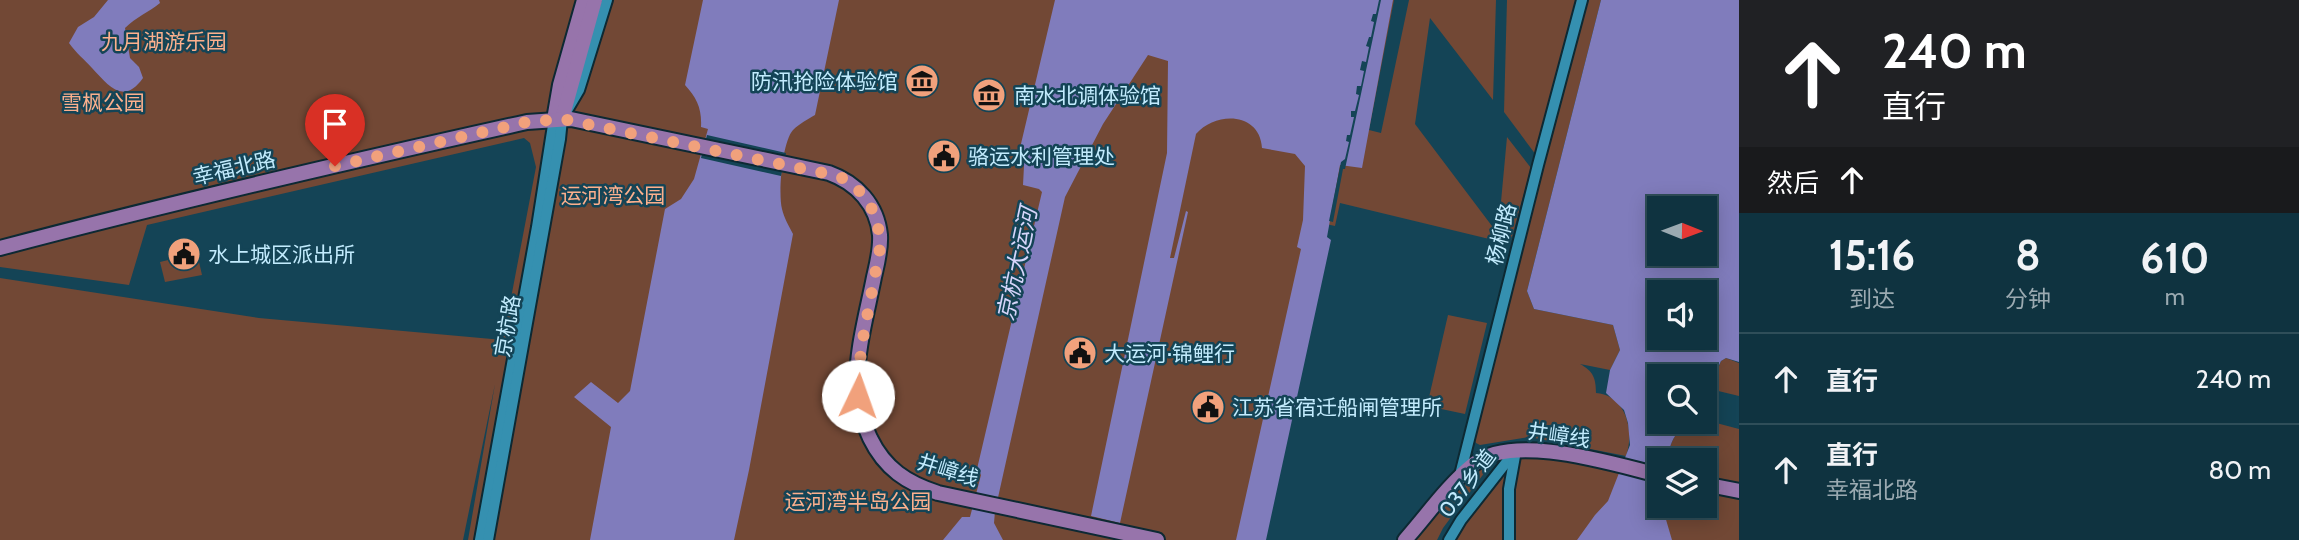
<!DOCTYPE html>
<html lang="zh">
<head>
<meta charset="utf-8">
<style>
  body { margin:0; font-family:Cabin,"Noto Sans SC",sans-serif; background:#1d3f4b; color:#f1f3f6; height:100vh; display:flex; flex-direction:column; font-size:26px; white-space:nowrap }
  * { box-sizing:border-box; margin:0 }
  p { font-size:23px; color:#9baab1 }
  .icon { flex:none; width:38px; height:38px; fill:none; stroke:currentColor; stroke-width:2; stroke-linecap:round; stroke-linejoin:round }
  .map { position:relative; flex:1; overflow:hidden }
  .sheet { display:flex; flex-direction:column; background:#0f3340; width:560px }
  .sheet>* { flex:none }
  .top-card { background:#202124; color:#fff; overflow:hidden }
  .needle { width:46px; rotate:91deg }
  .fabs { position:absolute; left:1647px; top:196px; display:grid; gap:14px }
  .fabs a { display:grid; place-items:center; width:70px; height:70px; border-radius:0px; background:#0f3340; box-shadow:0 4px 18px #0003,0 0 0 2px #2f4e59; font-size:35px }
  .pin { position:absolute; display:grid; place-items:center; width:60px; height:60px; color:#fff; margin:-72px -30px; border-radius:50% 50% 50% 0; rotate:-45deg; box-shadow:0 0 7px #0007 }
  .pin .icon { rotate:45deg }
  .me { position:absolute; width:77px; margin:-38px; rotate:3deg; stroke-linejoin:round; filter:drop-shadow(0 0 5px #0008) }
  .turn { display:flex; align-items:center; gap:24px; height:147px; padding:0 28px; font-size:32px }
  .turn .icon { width:91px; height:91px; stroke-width:2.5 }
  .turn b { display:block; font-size:49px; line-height:60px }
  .then { display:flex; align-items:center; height:66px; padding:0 28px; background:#0003; gap:14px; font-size:26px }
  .eta { display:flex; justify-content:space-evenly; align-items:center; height:119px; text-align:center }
  .eta b { font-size:42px; font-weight:700; line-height:49px }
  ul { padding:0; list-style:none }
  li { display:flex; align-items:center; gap:21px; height:91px; padding:0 28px; border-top:2px solid #2f4e59 }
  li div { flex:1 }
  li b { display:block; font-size:26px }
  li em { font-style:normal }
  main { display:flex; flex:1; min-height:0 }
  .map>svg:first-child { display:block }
  .green { fill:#724835 }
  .water { fill:#807cbc; fill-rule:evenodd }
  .pier { fill:#144456 }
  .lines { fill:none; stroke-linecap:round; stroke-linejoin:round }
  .minor-casing { stroke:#0d2933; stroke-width:14 }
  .major-casing { stroke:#0d2933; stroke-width:18 }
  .minor { stroke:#3590b0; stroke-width:10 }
  .major { stroke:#9774ab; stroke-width:14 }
  .route { stroke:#f1a17c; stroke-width:12; stroke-dasharray:0 21.6 }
  .labels { text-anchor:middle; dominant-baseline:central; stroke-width:5; stroke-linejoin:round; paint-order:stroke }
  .park-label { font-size:21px; fill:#fcb08d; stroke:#144456 }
  .poi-label { font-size:21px; fill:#c2ebfd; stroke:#144456; text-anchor:start }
  .street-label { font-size:21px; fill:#c2ebfd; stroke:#144456 }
  .water-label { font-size:23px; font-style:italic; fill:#d6d5fa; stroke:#144456 }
</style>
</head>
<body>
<main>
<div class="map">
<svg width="1739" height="540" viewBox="0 0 1739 540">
  <rect width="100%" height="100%" fill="#144456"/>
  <g class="green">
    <polygon points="0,0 1394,0 1369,130 1381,133 1409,0 1496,0 1493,100 1430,18 1415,124 1498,234 1507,137 1531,168 1510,244 1340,203 1335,226 1317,222 1246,540 468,540 495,384 463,540 0,540 0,278 259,318 503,340 536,167 530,143 524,138 147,225 129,285 0,267"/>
    <polygon points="1507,0 1577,0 1536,155 1504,112"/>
    <path d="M1587 0H1601L1527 291 1534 309 1613 325 1620 350 1610 370 1580 364C1593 371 1596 378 1596 393 1626 395 1635 431 1626 456L1529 437 1480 445 1476 443 1474 439Z"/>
    <polygon points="197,253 202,275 165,282 160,262"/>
    <polygon points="1448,315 1487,323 1465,414 1427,406"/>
    <polygon points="1726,358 1739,363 1739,396 1710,389 1721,361"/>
    <path d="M1705 420 1739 429V484L1710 477 1713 468 1705 465 1704 460H1684L1668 456C1670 443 1676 429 1689 423 1694 421 1702 421 1705 420Z"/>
    <polygon points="1521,456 1545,456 1659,480 1659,506 1704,506 1705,488 1739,495 1739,540 1443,540 1446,533 1498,463"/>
    <polygon points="1487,465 1485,472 1443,528 1437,540 1413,540 1475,468"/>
  </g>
  <g class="water">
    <path d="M108 0H159L160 3C149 12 136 17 125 28L130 58 139 67 143 78C123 106 108 85 92 68 84 59 76 53 69 43L78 27 94 17Z"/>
    <path d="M703 0H839L815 115C808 119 799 124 793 130 782 142 778 194 782 209 784 218 789 226 793 234L749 470 734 540H590L611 427 574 397 591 382 618 403 630 391 665 209 681 199 694 179 708 129 701 127C702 109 697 98 685 85Z"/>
    <path d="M1055 0H1393L1362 168 1340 165 1327 237 1331 240 1266 540H1236L1301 249 1297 247 1303 220 1305 166 1295 154 1262 148C1260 112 1216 111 1196 134L1170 258H1174L1186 211 1188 212 1120 523 1091 516 1167 153 1168 61 1148 55 1103 124 1065 197 995 511 994 523 1003 540H943L962 517H970L981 475 977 469 1042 192 1039 189 1023 185 1024 166 1020 148Z"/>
    <path d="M1601 0H1739V362L1726 358 1721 361 1712 380 1705 409 1704 376H1659V422H1695C1676 426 1670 443 1667 460H1659V506H1662L1672 540H1577L1595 515 1608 501 1630 445 1628 423 1624 410 1606 393 1610 370 1620 350 1613 325 1534 309 1527 291ZM1659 208H1704V254H1659ZM1659 292H1704V338H1659Z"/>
  </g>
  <g class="pier">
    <polygon points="1379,0 1381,0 1345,169 1343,169 1333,222 1329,221 1341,162 1345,159 1349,142 1346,141 1347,135 1350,135 1354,117 1351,117 1351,111 1355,111 1359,95 1356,94 1357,86 1361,86 1364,71 1360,70 1362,61 1366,62 1369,47 1366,46 1369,37 1371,37 1374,22 1371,21 1373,14 1376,14"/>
    <polygon points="707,135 786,153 781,176 701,158"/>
  </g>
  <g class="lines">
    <defs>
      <g id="minor">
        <polyline points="1460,475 1538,165 1582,0"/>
        <polyline points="480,540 537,227 554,119"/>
        <polyline points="488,540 560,139 562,119 579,90 607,0"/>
        <polyline points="1449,540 1461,520 1516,450"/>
        <polyline points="1509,540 1509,489 1515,456"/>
      </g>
      <g id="major">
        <polyline points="555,114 560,85 584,0"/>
        <polyline points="562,119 595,0"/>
        <path d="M0 248C174 202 351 161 527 122L571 119 829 173C857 183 877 205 880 235 881 249 877 264 874 277 867 313 856 351 857 387 857 406 863 422 870 438 885 469 907 483 938 493L1157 540"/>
        <polyline points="1704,484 1739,491"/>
        <path d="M1405 540C1427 515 1448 485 1474 464 1513 432 1613 464 1659 475"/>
      </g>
    </defs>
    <use href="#minor" class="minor-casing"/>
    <use href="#major" class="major-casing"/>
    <use href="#minor" class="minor"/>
    <use href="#major" class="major"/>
  </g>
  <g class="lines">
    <path class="route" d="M335 166 527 122 562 119 838 176C867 190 880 216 880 248L861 349 858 396"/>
  </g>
  <defs>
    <symbol id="museum-disc" viewBox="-11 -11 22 22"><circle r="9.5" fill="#f1a17c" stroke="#144456"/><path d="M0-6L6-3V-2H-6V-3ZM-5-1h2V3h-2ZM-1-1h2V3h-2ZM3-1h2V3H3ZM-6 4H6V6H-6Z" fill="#111"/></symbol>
    <symbol id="civic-disc" viewBox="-11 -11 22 22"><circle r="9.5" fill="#f1a17c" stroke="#144456"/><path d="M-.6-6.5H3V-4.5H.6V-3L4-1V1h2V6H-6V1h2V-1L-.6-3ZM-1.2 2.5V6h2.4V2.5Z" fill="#111"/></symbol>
  </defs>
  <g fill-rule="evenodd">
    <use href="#museum-disc" x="903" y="62" width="38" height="38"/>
    <use href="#museum-disc" x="970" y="76" width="38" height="38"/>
    <use href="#civic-disc" x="925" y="137" width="38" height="38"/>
    <use href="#civic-disc" x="165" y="235" width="38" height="38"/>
    <use href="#civic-disc" x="1061" y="334" width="38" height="38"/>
    <use href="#civic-disc" x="1189" y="388" width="38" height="38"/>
  </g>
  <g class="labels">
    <g class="park-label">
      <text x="164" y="41">九月湖游乐园</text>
      <text x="103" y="102">雪枫公园</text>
      <text x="613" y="195">运河湾公园</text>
      <text x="858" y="501">运河湾半岛公园</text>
    </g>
    <g class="poi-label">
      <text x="898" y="81" text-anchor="end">防汛抢险体验馆</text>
      <text x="1014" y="95">南水北调体验馆</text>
      <text x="968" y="156">骆运水利管理处</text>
      <text x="208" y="254">水上城区派出所</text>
      <text x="1104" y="353">大运河·锦鲤行</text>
      <text x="1232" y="407">江苏省宿迁船闸管理所</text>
    </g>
    <g class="street-label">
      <text transform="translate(234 168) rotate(-13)">幸福北路</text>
      <text transform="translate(1501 234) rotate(-76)">杨柳路</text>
      <text transform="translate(507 326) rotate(-80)">京杭路</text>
      <text transform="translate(1559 435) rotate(8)">井嶂线</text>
      <text transform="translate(948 470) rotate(17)">井嶂线</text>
      <text transform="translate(1467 483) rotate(-53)">037乡道</text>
    </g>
    <g class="water-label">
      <text transform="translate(1017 264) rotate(-78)">京杭大运河</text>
    </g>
  </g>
</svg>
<div class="fabs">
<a><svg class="needle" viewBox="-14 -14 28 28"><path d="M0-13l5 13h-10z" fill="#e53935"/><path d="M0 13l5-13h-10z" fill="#9baab1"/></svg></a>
<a><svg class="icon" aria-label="sound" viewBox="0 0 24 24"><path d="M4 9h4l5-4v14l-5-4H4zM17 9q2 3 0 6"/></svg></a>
<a><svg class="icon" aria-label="search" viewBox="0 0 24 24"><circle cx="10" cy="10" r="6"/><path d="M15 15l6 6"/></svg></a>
<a><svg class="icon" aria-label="layers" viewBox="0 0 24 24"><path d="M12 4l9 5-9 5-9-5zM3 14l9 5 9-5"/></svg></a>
</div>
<div class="pin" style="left:335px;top:166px;background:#d93025"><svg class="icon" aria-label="arrive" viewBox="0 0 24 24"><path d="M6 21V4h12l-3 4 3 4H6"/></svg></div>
<svg class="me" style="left:858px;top:396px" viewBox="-20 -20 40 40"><circle r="19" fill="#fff"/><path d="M0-13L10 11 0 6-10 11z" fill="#f1a17c"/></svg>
</div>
<section class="sheet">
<div class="top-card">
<div class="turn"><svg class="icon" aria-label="ahead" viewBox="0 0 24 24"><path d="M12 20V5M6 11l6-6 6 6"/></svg><div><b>240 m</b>直行</div></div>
<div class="then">然后<svg class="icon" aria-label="ahead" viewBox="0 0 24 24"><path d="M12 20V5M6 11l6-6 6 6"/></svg></div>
</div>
<div class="eta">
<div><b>15:16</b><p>到达</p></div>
<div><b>8</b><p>分钟</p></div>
<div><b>610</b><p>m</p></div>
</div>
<ul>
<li><svg class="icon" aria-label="ahead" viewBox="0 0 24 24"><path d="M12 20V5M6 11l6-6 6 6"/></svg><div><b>直行</b></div><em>240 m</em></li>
<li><svg class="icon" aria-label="ahead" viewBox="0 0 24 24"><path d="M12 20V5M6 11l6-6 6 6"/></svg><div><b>直行</b><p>幸福北路</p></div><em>80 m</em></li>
</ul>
</section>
</main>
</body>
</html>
